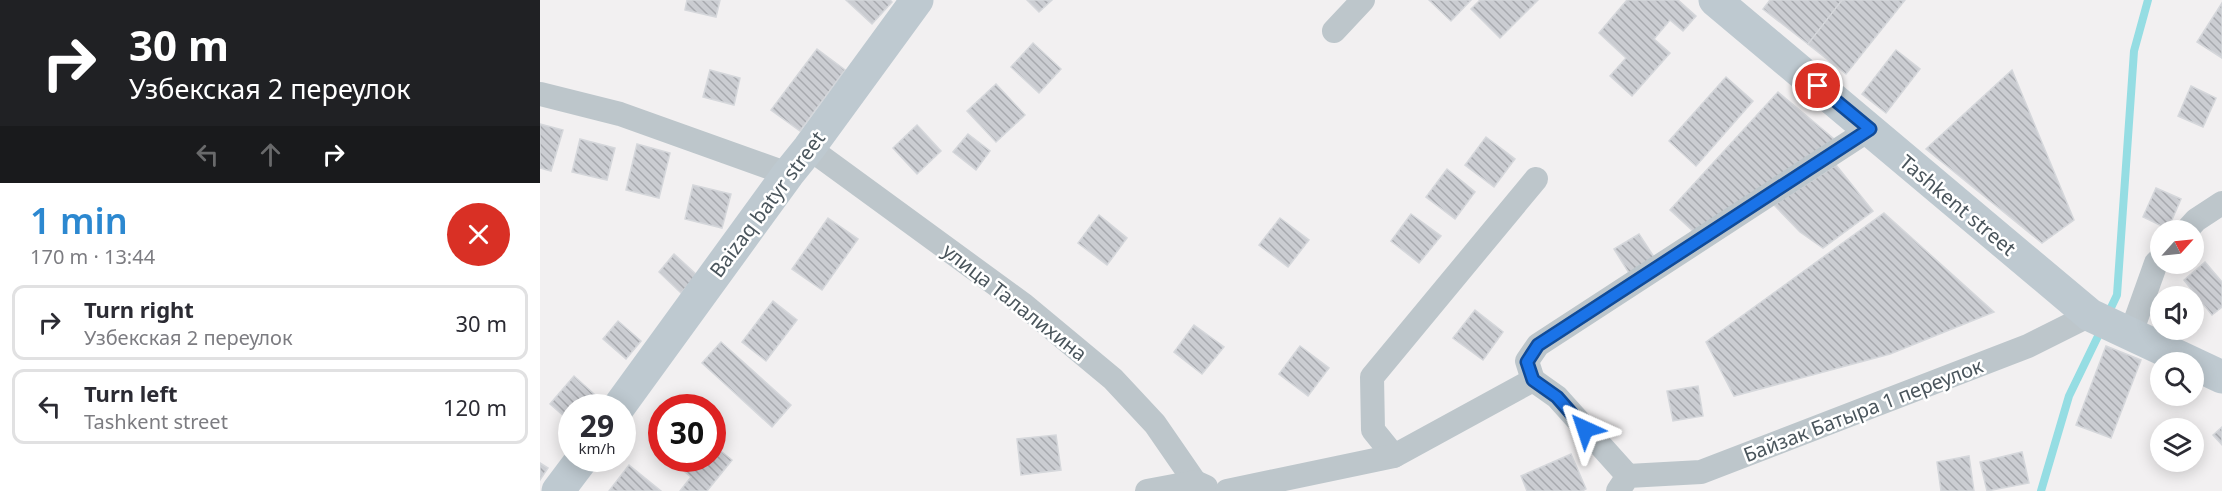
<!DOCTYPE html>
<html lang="en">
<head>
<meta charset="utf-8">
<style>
  body { margin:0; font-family:"Noto Sans",sans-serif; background:#f7f7f7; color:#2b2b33; height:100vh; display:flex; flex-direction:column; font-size:22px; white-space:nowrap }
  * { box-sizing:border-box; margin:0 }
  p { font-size:20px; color:#7c7c81 }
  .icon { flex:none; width:33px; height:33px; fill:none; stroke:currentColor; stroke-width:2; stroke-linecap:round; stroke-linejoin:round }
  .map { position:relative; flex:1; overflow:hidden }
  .side { display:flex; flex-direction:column; background:#fff; width:540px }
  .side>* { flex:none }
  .guide { background:#202124; color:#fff; overflow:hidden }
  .needle { width:39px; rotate:63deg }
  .tools { position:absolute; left:1610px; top:220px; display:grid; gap:12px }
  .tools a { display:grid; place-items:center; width:54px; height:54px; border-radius:50%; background:#fff; box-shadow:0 3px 15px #0003; font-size:30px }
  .speed { position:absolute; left:18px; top:394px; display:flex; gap:12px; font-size:30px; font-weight:700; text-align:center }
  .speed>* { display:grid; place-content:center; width:78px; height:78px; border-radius:50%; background:#fff; box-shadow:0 3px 15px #0003; line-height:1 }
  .speed small { font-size:15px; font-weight:400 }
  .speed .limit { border:9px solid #d22; background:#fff; color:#111 }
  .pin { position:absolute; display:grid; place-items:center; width:51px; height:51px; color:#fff; margin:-26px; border:3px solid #fff; border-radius:50%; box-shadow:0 2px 6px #0007 }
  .me { position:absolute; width:66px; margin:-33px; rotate:318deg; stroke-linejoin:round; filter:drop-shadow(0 0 4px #0008) }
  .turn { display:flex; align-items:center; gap:21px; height:126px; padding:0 30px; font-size:27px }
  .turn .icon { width:78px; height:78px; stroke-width:2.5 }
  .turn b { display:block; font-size:42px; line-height:51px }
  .lanes { display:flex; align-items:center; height:57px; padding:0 30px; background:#0003; justify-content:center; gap:30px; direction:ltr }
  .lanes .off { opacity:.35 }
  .round { display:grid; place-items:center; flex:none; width:63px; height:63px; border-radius:32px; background:#f7f7f7 }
  .headline { display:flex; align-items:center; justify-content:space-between; height:102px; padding:0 30px }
  h1 { font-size:36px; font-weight:600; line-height:45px; color:#2c88d0 }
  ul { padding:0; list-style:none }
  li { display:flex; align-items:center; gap:18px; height:75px; margin:0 12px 9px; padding:0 18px; border:3px solid #e1e1e2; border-radius:12px }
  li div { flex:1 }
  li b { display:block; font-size:22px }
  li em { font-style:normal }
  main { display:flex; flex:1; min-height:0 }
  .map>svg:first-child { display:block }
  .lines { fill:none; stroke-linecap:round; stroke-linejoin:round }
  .stream { stroke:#95dde3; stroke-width:8 }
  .building { fill:url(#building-back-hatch); stroke:#d5d7db; stroke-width:1.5 }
  .street { stroke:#bdc6cb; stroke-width:24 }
  .secondary { stroke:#bec9d0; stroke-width:33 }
  .route-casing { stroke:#114b97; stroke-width:15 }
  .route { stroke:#1a73e8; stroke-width:10 }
  .labels { text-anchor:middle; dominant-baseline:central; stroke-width:5; stroke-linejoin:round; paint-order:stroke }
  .street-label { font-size:20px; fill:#4a555c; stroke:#fff }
</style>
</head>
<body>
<main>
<section class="side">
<div class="guide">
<div class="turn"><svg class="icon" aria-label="right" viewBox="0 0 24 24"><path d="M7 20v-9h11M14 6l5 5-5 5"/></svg><div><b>30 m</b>Узбекская 2 переулок</div></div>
<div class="lanes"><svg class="icon off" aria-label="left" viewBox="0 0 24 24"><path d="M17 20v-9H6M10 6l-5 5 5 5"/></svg><svg class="icon off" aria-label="ahead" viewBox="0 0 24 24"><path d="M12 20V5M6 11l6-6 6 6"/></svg><svg class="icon" aria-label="right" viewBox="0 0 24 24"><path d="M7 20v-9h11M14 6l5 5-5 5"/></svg></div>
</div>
<div class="headline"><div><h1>1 min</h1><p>170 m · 13:44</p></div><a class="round" style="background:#d93025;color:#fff"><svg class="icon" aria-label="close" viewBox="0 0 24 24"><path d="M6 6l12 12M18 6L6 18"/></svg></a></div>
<ul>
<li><svg class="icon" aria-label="right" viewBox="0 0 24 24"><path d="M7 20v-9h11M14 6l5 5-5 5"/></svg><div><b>Turn right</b><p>Узбекская 2 переулок</p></div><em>30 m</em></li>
<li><svg class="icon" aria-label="left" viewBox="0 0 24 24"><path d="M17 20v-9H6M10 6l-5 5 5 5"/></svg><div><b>Turn left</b><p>Tashkent street</p></div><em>120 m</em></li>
</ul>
</section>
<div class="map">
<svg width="1682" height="491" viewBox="0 0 1682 491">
  <defs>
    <pattern id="building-back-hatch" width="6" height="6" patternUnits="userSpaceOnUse" patternTransform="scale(1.5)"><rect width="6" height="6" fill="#cbcdd2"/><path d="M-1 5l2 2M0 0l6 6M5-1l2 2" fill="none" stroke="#a7a9ae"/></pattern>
  </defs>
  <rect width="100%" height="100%" fill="#f2f0f1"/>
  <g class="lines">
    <g class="stream">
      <polyline points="1567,316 1577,295 1594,51 1608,0"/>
      <polyline points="1501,491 1529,396 1561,330"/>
    </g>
  </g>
  <g class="building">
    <polygon points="147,0 180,0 176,17 145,10"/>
    <polygon points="306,0 350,0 352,2 332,24"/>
    <polygon points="487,0 512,0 499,12"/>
    <polygon points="889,0 931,0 911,21"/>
    <polygon points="940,0 998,0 960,38 931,9"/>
    <polygon points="1087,0 1138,0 1156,16 1143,31 1130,20 1114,39 1130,53 1092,96 1070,76 1086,58 1059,33"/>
    <polygon points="1230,0 1302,0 1303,1 1268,44 1223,9"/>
    <polygon points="1302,0 1365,0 1306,74 1268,44"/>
    <polygon points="1682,3 1682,58 1657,42"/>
    <polygon points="493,43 521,69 499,93 471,67"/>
    <polygon points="277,49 305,70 260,131 231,110"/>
    <polygon points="1356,50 1380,69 1346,113 1322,94"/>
    <polygon points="170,70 200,78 194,105 163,97"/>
    <polygon points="1472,70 1534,220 1502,243 1386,149"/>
    <polygon points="1186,77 1213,101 1156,166 1129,141"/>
    <polygon points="456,84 485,115 456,142 427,111"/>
    <polygon points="1651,86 1676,98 1663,127 1638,116"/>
    <polygon points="1238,92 1294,139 1154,232 1130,210"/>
    <polygon points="0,124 23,130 11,171 0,168"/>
    <polygon points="377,125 401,151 377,174 353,148"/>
    <polygon points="428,134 450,151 436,170 413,152"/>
    <polygon points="946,137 975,159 954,187 925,165"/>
    <polygon points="40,139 75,148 67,180 32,172"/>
    <polygon points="97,144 130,153 119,198 86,190"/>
    <polygon points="1296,165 1333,211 1283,248 1260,232 1234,205"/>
    <polygon points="907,169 935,192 915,219 886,197"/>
    <polygon points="153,185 191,194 182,228 145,219"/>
    <polygon points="1616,188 1641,199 1628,229 1603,217"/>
    <polygon points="1344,213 1454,312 1350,354 1194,396 1166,342"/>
    <polygon points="871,214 901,236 879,263 851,241"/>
    <polygon points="559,215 587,238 567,265 538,243"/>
    <polygon points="288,218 318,239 282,290 252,269"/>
    <polygon points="740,218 769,240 748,267 719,245"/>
    <polygon points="1099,234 1114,257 1089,273 1074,249"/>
    <polygon points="134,254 157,275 141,293 119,272"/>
    <polygon points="1665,262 1682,282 1682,307 1672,315 1644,280"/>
    <polygon points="233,301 257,320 226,361 202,342"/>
    <polygon points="935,310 963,332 943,360 913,338"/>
    <polygon points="78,321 101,341 86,359 63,339"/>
    <polygon points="654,325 684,347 662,374 634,352"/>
    <polygon points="181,342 251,405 232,427 162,363"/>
    <polygon points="760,346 789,368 768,396 739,374"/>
    <polygon points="1566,346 1601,360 1571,438 1536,425"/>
    <polygon points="34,376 64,403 59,408 32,408 32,423 10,404"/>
    <polygon points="1158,386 1163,416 1133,421 1127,391"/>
    <polygon points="1682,427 1682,445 1673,435"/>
    <polygon points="516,435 521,470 481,475 477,439"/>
    <polygon points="172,444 192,460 167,491 140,491 151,477 129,459 172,459"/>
    <polygon points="1482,452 1489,483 1447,491 1440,462"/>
    <polygon points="1031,454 1046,489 1042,491 987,491 981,476"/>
    <polygon points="1429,456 1434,491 1401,491 1397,462"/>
    <polygon points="0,463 8,468 0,480"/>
    <polygon points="89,465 121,491 69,491"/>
  </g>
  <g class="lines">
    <g class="street">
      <polyline points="794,31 823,0"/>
      <polyline points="0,94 80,114 248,174"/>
      <polyline points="269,148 484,305 573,379 615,424 655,482"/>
      <polyline points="1646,231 1656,220 1682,203"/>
      <polyline points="1591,333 1616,263 1620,259"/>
      <polyline points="993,380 987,361 998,345 1330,129"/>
      <polyline points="854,456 833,430 832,377 996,179"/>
      <polyline points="607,491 655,482 666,487"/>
      <polyline points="687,491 854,456 993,380 1017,397 1088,476"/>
      <polyline points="1078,491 1088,476 1161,472 1488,346 1550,315"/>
    </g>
    <g class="secondary">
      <polyline points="1175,0 1550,315 1682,377"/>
      <polyline points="78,408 248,174 269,148 377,0"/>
      <polyline points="18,491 42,459"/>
    </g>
  </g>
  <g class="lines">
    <defs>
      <polyline id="route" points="1045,429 1017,397 993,380 987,362 998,345 1330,129 1278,86"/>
    </defs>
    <use href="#route" class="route-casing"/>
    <use href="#route" class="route"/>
  </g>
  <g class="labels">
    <g class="street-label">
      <text transform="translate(227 204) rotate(-53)">Baizaq batyr street</text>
      <text transform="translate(1418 205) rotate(40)">Tashkent street</text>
      <text transform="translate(475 302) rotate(38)">улица Талалихина</text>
      <text transform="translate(1323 410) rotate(-21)">Байзак Батыра 1 переулок</text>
    </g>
  </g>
</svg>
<div class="tools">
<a><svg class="needle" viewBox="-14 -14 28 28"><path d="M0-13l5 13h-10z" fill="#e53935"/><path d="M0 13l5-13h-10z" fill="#7c7c81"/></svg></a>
<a><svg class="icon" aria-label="sound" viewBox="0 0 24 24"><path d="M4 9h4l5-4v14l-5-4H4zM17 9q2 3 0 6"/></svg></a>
<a><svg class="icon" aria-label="search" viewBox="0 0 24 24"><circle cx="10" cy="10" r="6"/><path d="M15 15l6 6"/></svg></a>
<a><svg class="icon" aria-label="layers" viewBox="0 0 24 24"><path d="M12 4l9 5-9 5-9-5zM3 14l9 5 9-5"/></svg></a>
</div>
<div class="speed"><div>29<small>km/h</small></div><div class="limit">30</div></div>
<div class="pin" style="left:1278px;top:86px;background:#d93025"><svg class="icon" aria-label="arrive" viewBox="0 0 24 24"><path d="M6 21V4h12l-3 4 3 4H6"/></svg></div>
<svg class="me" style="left:1045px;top:429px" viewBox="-20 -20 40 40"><path d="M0-17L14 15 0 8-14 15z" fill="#1a73e8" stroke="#fff" stroke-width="4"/></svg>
</div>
</main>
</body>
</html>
